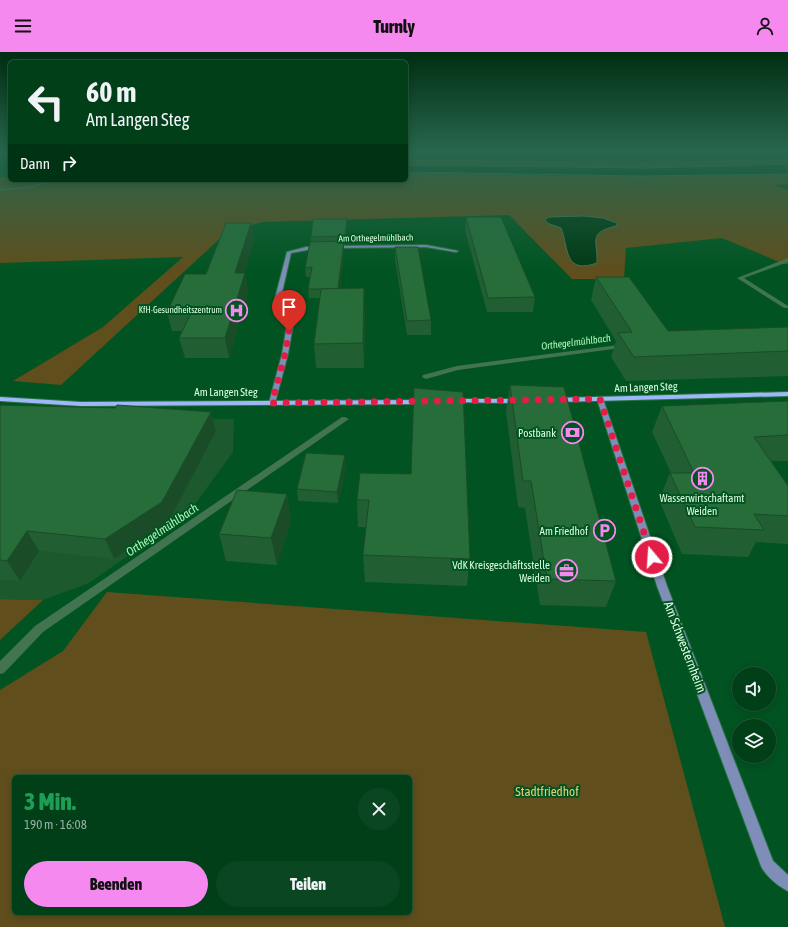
<!DOCTYPE html>
<html lang="de">
<head>
<meta charset="utf-8">
<style>
  body { margin:0; font-family:"Asap Condensed",sans-serif; background:#0b4622; color:#f1f3f6; height:100vh; display:flex; flex-direction:column; font-size:15px; white-space:nowrap }
  * { box-sizing:border-box; margin:0 }
  p { font-size:13px; color:#96afa2 }
  .icon { flex:none; width:22px; height:22px; fill:none; stroke:currentColor; stroke-width:2; stroke-linecap:round; stroke-linejoin:round }
  .map { position:relative; flex:1; overflow:hidden }
  .side { position:absolute; left:12px; top:723px; width:400px; height:140px; display:flex; flex-direction:column; background:#013f19; border-radius:6px; box-shadow:0 2px 10px #0003,0 0 0 1px #235838 }
  .side>* { flex:none }
  .banner { position:absolute; left:8px; top:8px; width:400px; height:122px; border-radius:6px; box-shadow:0 2px 10px #0003,0 0 0 1px #235838; background:#013f19; color:#f1f3f6; overflow:hidden }
  .tools { position:absolute; left:732px; top:615px; display:grid; gap:8px }
  .tools a { display:grid; place-items:center; width:44px; height:44px; border-radius:50%; background:#013f19; box-shadow:0 2px 10px #0003,0 0 0 1px #235838; font-size:20px }
  .pin { position:absolute; display:grid; place-items:center; width:34px; height:34px; color:#fff; margin:-41px -17px; border-radius:50% 50% 50% 0; rotate:-45deg; box-shadow:0 0 4px #0007 }
  .pin .icon { rotate:45deg }
  .me { position:absolute; width:44px; margin:-22px; rotate:342deg; stroke-linejoin:round; filter:drop-shadow(0 0 3px #0008) }
  .turn { display:flex; align-items:center; gap:14px; height:84px; padding:0 12px; font-size:18px }
  .turn .icon { width:52px; height:52px; stroke-width:2.5 }
  .turn b { display:block; font-size:28px; line-height:34px }
  .then { display:flex; align-items:center; height:38px; padding:0 12px; background:#0003; gap:8px; font-size:15px }
  .round { display:grid; place-items:center; flex:none; width:42px; height:42px; border-radius:21px; background:#0b4622 }
  .overview { display:flex; align-items:center; justify-content:space-between; height:68px; padding:0 12px }
  h1 { font-size:24px; font-weight:800; line-height:30px; color:#1e9e55 }
  .button { display:flex; gap:8px; margin-top:auto; padding:8px 12px }
  .button a { flex:1; height:46px; border-radius:24px; background:#f589ef; color:#111; font-size:16px; font-weight:800; line-height:46px; text-align:center }
  .button a+a { background:#0b4622; color:#f1f3f6 }
  header { display:flex; justify-content:space-between; align-items:center; height:52px; padding:0 12px; background:#f589ef; color:#111; font-size:18px; font-weight:800 }
  .map>svg:first-child { display:block }
  .built { fill:#1c592c }
  .green { fill:#604e1d; fill-rule:evenodd }
  .water { fill:#003914; stroke:#427451 }
  .lines { fill:none; stroke-linecap:round; stroke-linejoin:round }
  .stream { fill:#427451; fill-rule:evenodd }
  .street-casing { stroke:#287343; stroke-width:2 }
  .secondary-casing { stroke:#287343; stroke-width:2 }
  .street { fill:#7f8eb8; fill-rule:evenodd }
  .secondary { fill:#9fb6f9; fill-rule:evenodd }
  .wall { fill:#215e31 }
  .shaded-wall { fill:#1b4c28 }
  .building { fill:#266d39; stroke:#1b4c28 }
  .route { stroke:#e11d48; stroke-width:7; stroke-dasharray:0 12.6 }
  .labels { text-anchor:middle; dominant-baseline:central; stroke-width:4; stroke-linejoin:round; paint-order:stroke }
  .far-street-label { font-size:9px; fill:#dcffe0; stroke:#015421 }
  .far-poi-label { font-size:9px; fill:#dcffe0; stroke:#015421; text-anchor:end }
  .far-water-label { font-size:10px; font-style:italic; fill:#acf9b9; stroke:#015421 }
  .street-label { font-size:11px; fill:#dcffe0; stroke:#015421 }
  .poi-label { font-size:11px; fill:#dcffe0; stroke:#015421; text-anchor:end }
  .water-label { font-size:12px; font-style:italic; fill:#acf9b9; stroke:#015421 }
  .near-street-label { font-size:13px; fill:#dcffe0; stroke:#015421 }
  .near-park-label { font-size:13px; fill:#ecca71; stroke:#015421 }
</style>
</head>
<body>
<header><svg class="icon" aria-label="menu" viewBox="0 0 24 24"><path d="M4 6h16M4 12h16M4 18h16"/></svg>Turnly<svg class="icon" aria-label="person" viewBox="0 0 24 24"><circle cx="12" cy="8" r="4"/><path d="M4 21q1-7 8-7t8 7"/></svg></header>
<div class="map">
<svg width="788" height="875" viewBox="0 0 788 875">
  <rect width="100%" height="100%" fill="#015421"/>
  <polygon class="built" points="0,367 234,367 233,400 188,462 89,531 43,548 0,547"/>
  <g class="green">
    <path d="M406 107 619 110 788 108V112C661 116 533 115 406 113Z"/>
    <polygon points="406,120 575,124 703,124 788,122 788,132 775,133 788,138 788,212 784,212 722,186 626,196 624,227 572,227 509,163 262,170 226,181 61,333 13,329 103,275 183,205 0,211 0,125 10,125 10,128 55,128 52,129 67,128 406,128"/>
    <path d="M107 540 646 580 725 875H0V638L63 599ZM14 725H410V861H14Z"/>
    <polygon points="0,547 43,548 0,588"/>
  </g>
  <g class="water">
    <polygon points="788,112 788,122 640,124 406,120 406,113 646,116"/>
    <path d="M584 164 603 166 617 171 616 174C587 181 598 189 597 211 563 223 569 195 561 176L547 171 545 167 550 165Z"/>
  </g>
  <g class="lines">
    <g class="stream">
      <polygon points="54,128 61,128 29,136 0,139 0,137 29,134"/>
      <polygon points="788,206 788,210 744,226 788,254 788,256 784,256 737,226"/>
      <polygon points="626,292 628,293 628,295 458,318 426,327 422,325 423,323 457,314"/>
      <polygon points="342,365 345,365 349,367 43,580 4,621 0,622 0,609 35,574"/>
    </g>
    <defs>
      <g id="street">
        <polygon points="426,193 458,199 456,200 426,195 334,196 332,195 334,194"/>
        <polygon points="320,194 320,196 318,196 291,201 279,254 294,267 288,302 275,351 272,353 270,352 269,351 282,302 288,267 273,254 287,200 306,195"/>
        <path d="M600 345 603 347 667 534 773 809 788 823V839C779 835 765 823 761 814L657 534 597 347Z"/>
      </g>
      <g id="secondary">
        <polygon points="788,340 788,344 557,350 554,348 557,346"/>
        <polygon points="0,345 81,350 423,348 426,350 423,352 81,354 0,349"/>
        <polygon points="453,347 517,347 520,349 517,351 451,350 450,349"/>
      </g>
    </defs>
    <use href="#street" class="street-casing"/>
    <use href="#secondary" class="secondary-casing"/>
    <use href="#street" class="street"/>
    <use href="#secondary" class="secondary"/>
  </g>
  <g class="wall">
    <polygon points="466,165 535,245 533,260 487,260 465,178"/>
    <polygon points="251,171 254,188 244,221 245,221 248,240 229,306 185,306 179,286 183,279 172,279 167,260 206,222"/>
    <polygon points="347,175 345,193 344,193 344,198 340,237 365,259 364,316 316,316 314,292 320,246 309,246 308,237 310,225 306,225 305,216 311,190 311,185"/>
    <polygon points="395,195 431,268 431,283 407,283 395,208"/>
    <polygon points="596,225 668,279 788,275 788,324 626,329 611,305 616,289 591,248"/>
    <polygon points="510,333 616,529 606,555 540,553 525,456 518,455 506,359"/>
    <polygon points="788,349 788,409 771,409 788,434 788,492 756,490 748,505 682,502 659,448 670,421 671,421 652,380 662,354"/>
    <polygon points="0,353 211,360 216,379 169,469 114,507 39,499 20,529 0,528"/>
    <polygon points="346,414 338,451 298,449 297,437"/>
    <polygon points="360,421 470,507 467,534 365,530 363,503 366,475 358,475 357,448"/>
    <polygon points="287,442 291,468 277,513 226,509 219,482"/>
  </g>
  <g class="shaded-wall">
    <polygon points="347,167 347,175 345,193 345,184"/>
    <polygon points="251,171 254,188 238,240 235,221"/>
    <polygon points="344,189 344,198 339,246 338,237"/>
    <polygon points="245,221 248,240 229,306 225,286"/>
    <polygon points="364,236 365,259 364,316 363,291"/>
    <polygon points="211,360 216,379 169,469 114,507 105,487"/>
    <polygon points="345,403 346,414 338,451 337,440"/>
    <polygon points="287,442 291,468 277,513 271,486"/>
    <polygon points="27,479 39,499 20,529 7,509"/>
  </g>
  <g class="building">
    <polygon points="466,165 501,165 535,245 488,246"/>
    <polygon points="313,167 347,167 345,184 311,185"/>
    <polygon points="226,171 251,171 235,221 245,221 225,286 179,286 192,259 167,260 185,222 206,222"/>
    <polygon points="344,189 338,237 308,237 312,215 305,216 310,190"/>
    <polygon points="395,195 418,195 431,268 407,269"/>
    <polygon points="596,225 629,225 668,279 788,275 788,299 634,305 618,281 632,280"/>
    <polygon points="364,236 363,291 314,292 321,237"/>
    <polygon points="510,333 564,335 616,529 547,527 531,429 523,429"/>
    <polygon points="414,336 463,340 470,507 363,503 369,448 357,448 360,421 411,422"/>
    <polygon points="788,349 788,383 754,385 788,434 788,464 754,462 764,478 695,475 670,421 694,421 662,354"/>
    <polygon points="0,353 115,356 117,353 211,360 162,450 105,487 27,479 7,509 0,508"/>
    <polygon points="306,401 345,403 337,440 297,437"/>
    <polygon points="237,438 287,442 271,486 219,482"/>
  </g>
  <linearGradient id="sky" x2="0" y2="1"><stop stop-color="#012e12"/><stop offset="0.45" stop-color="#27674e"/><stop offset="1" stop-color="#27674e" stop-opacity="0"/></linearGradient>
  <rect width="788" height="220" fill="url(#sky)"/>
  <g class="lines">
    <polyline class="route" points="289,279 285,302 272,351 600,347 652,505"/>
  </g>
  <defs>
    <symbol id="hospital-ring" viewBox="-11 -11 22 22"><circle r="9.5" fill="#015421" stroke="#f589ef" stroke-width="1.5"/><path d="M-5-5h3v3.5h4V-5h3V5h-3V1.5h-4V5h-3Z" fill="#f589ef"/></symbol>
    <symbol id="bank-ring" viewBox="-11 -11 22 22"><circle r="9.5" fill="#015421" stroke="#f589ef" stroke-width="1.5"/><path d="M-6-4H6V4H-6ZM0-2.3a2.3 2.3 0 1 0 0 4.6a2.3 2.3 0 1 0 0-4.6Z" fill="#f589ef"/></symbol>
    <symbol id="building-ring" viewBox="-11 -11 22 22"><circle r="9.5" fill="#015421" stroke="#f589ef" stroke-width="1.5"/><path d="M-4-6H4V6H1V3H-1V6H-4ZM-2.5-4.3h1.7v1.8h-1.7ZM.8-4.3h1.7v1.8H.8ZM-2.5-1h1.7V.8h-1.7ZM.8-1h1.7V.8H.8Z" fill="#f589ef"/></symbol>
    <symbol id="parking-ring" viewBox="-11 -11 22 22"><circle r="9.5" fill="#015421" stroke="#f589ef" stroke-width="1.5"/><path d="M-3.5-5.5H1a3.5 3.5 0 0 1 0 7H-1V5.5H-3.5ZM-1-3.4V-.6H.8a1.4 1.4 0 0 0 0-2.8Z" fill="#f589ef"/></symbol>
    <symbol id="office-ring" viewBox="-11 -11 22 22"><circle r="9.5" fill="#015421" stroke="#f589ef" stroke-width="1.5"/><path d="M-6-3h4V-5.5h4V-3h4V5H-6ZM-1-4.5V-3h2v-1.5ZM-6 0V1H6V0Z" fill="#f589ef"/></symbol>
  </defs>
  <g fill-rule="evenodd">
    <use href="#hospital-ring" x="224" y="246" width="25" height="25"/>
    <use href="#bank-ring" x="560" y="368" width="25" height="25"/>
    <use href="#building-ring" x="690" y="414" width="25" height="25"/>
    <use href="#parking-ring" x="592" y="466" width="25" height="25"/>
    <use href="#office-ring" x="554" y="506" width="25" height="25"/>
  </g>
  <g class="labels">
    <g class="far-street-label">
      <text transform="translate(376 186) rotate(-1)">Am Orthegelmühlbach</text>
    </g>
    <g class="far-poi-label">
      <text x="222" y="258">KfH-Gesundheitszentrum</text>
    </g>
    <g class="far-water-label">
      <text transform="translate(576 290) rotate(-7)">Orthegelmühlbach</text>
    </g>
    <g class="street-label">
      <text transform="translate(646 335) rotate(-2)">Am Langen Steg</text>
      <text x="226" y="340">Am Langen Steg</text>
    </g>
    <g class="poi-label">
      <text x="556" y="381">Postbank</text>
      <text x="702" y="446" text-anchor="middle">Wasserwirtschaftamt<tspan x="702" dy="13">Weiden</tspan></text>
      <text x="588" y="479">Am Friedhof</text>
      <text x="550" y="513">VdK Kreisgeschäftsstelle<tspan x="550" dy="13">Weiden</tspan></text>
    </g>
    <g class="water-label">
      <text transform="translate(162 478) rotate(-34)">Orthegelmühlbach</text>
    </g>
    <g class="near-street-label">
      <text transform="translate(685 595) rotate(69)">Am Schwesternheim</text>
    </g>
    <g class="near-park-label">
      <text x="547" y="739">Stadtfriedhof</text>
    </g>
  </g>
</svg>
<div class="tools">
<a><svg class="icon" aria-label="sound" viewBox="0 0 24 24"><path d="M4 9h4l5-4v14l-5-4H4zM17 9q2 3 0 6"/></svg></a>
<a><svg class="icon" aria-label="layers" viewBox="0 0 24 24"><path d="M12 4l9 5-9 5-9-5zM3 14l9 5 9-5"/></svg></a>
</div>
<div class="pin" style="left:289px;top:279px;background:#d93025"><svg class="icon" aria-label="arrive" viewBox="0 0 24 24"><path d="M6 21V4h12l-3 4 3 4H6"/></svg></div>
<svg class="me" style="left:652px;top:505px" viewBox="-20 -20 40 40"><circle r="17" fill="#e11d48" stroke="#fff" stroke-width="3"/><path d="M0-11L8 9 0 5-8 9z" fill="#fff"/></svg>
<div class="banner">
<div class="turn"><svg class="icon" aria-label="left" viewBox="0 0 24 24"><path d="M17 20v-9H6M10 6l-5 5 5 5"/></svg><div><b>60 m</b>Am Langen Steg</div></div>
<div class="then">Dann<svg class="icon" aria-label="right" viewBox="0 0 24 24"><path d="M7 20v-9h11M14 6l5 5-5 5"/></svg></div>
</div>
<section class="side">
<div class="overview"><div><h1>3 Min.</h1><p>190 m · 16:08</p></div><a class="round"><svg class="icon" aria-label="close" viewBox="0 0 24 24"><path d="M6 6l12 12M18 6L6 18"/></svg></a></div>
<div class="button"><a>Beenden</a><a>Teilen</a></div>
</section>
</div>
</body>
</html>
